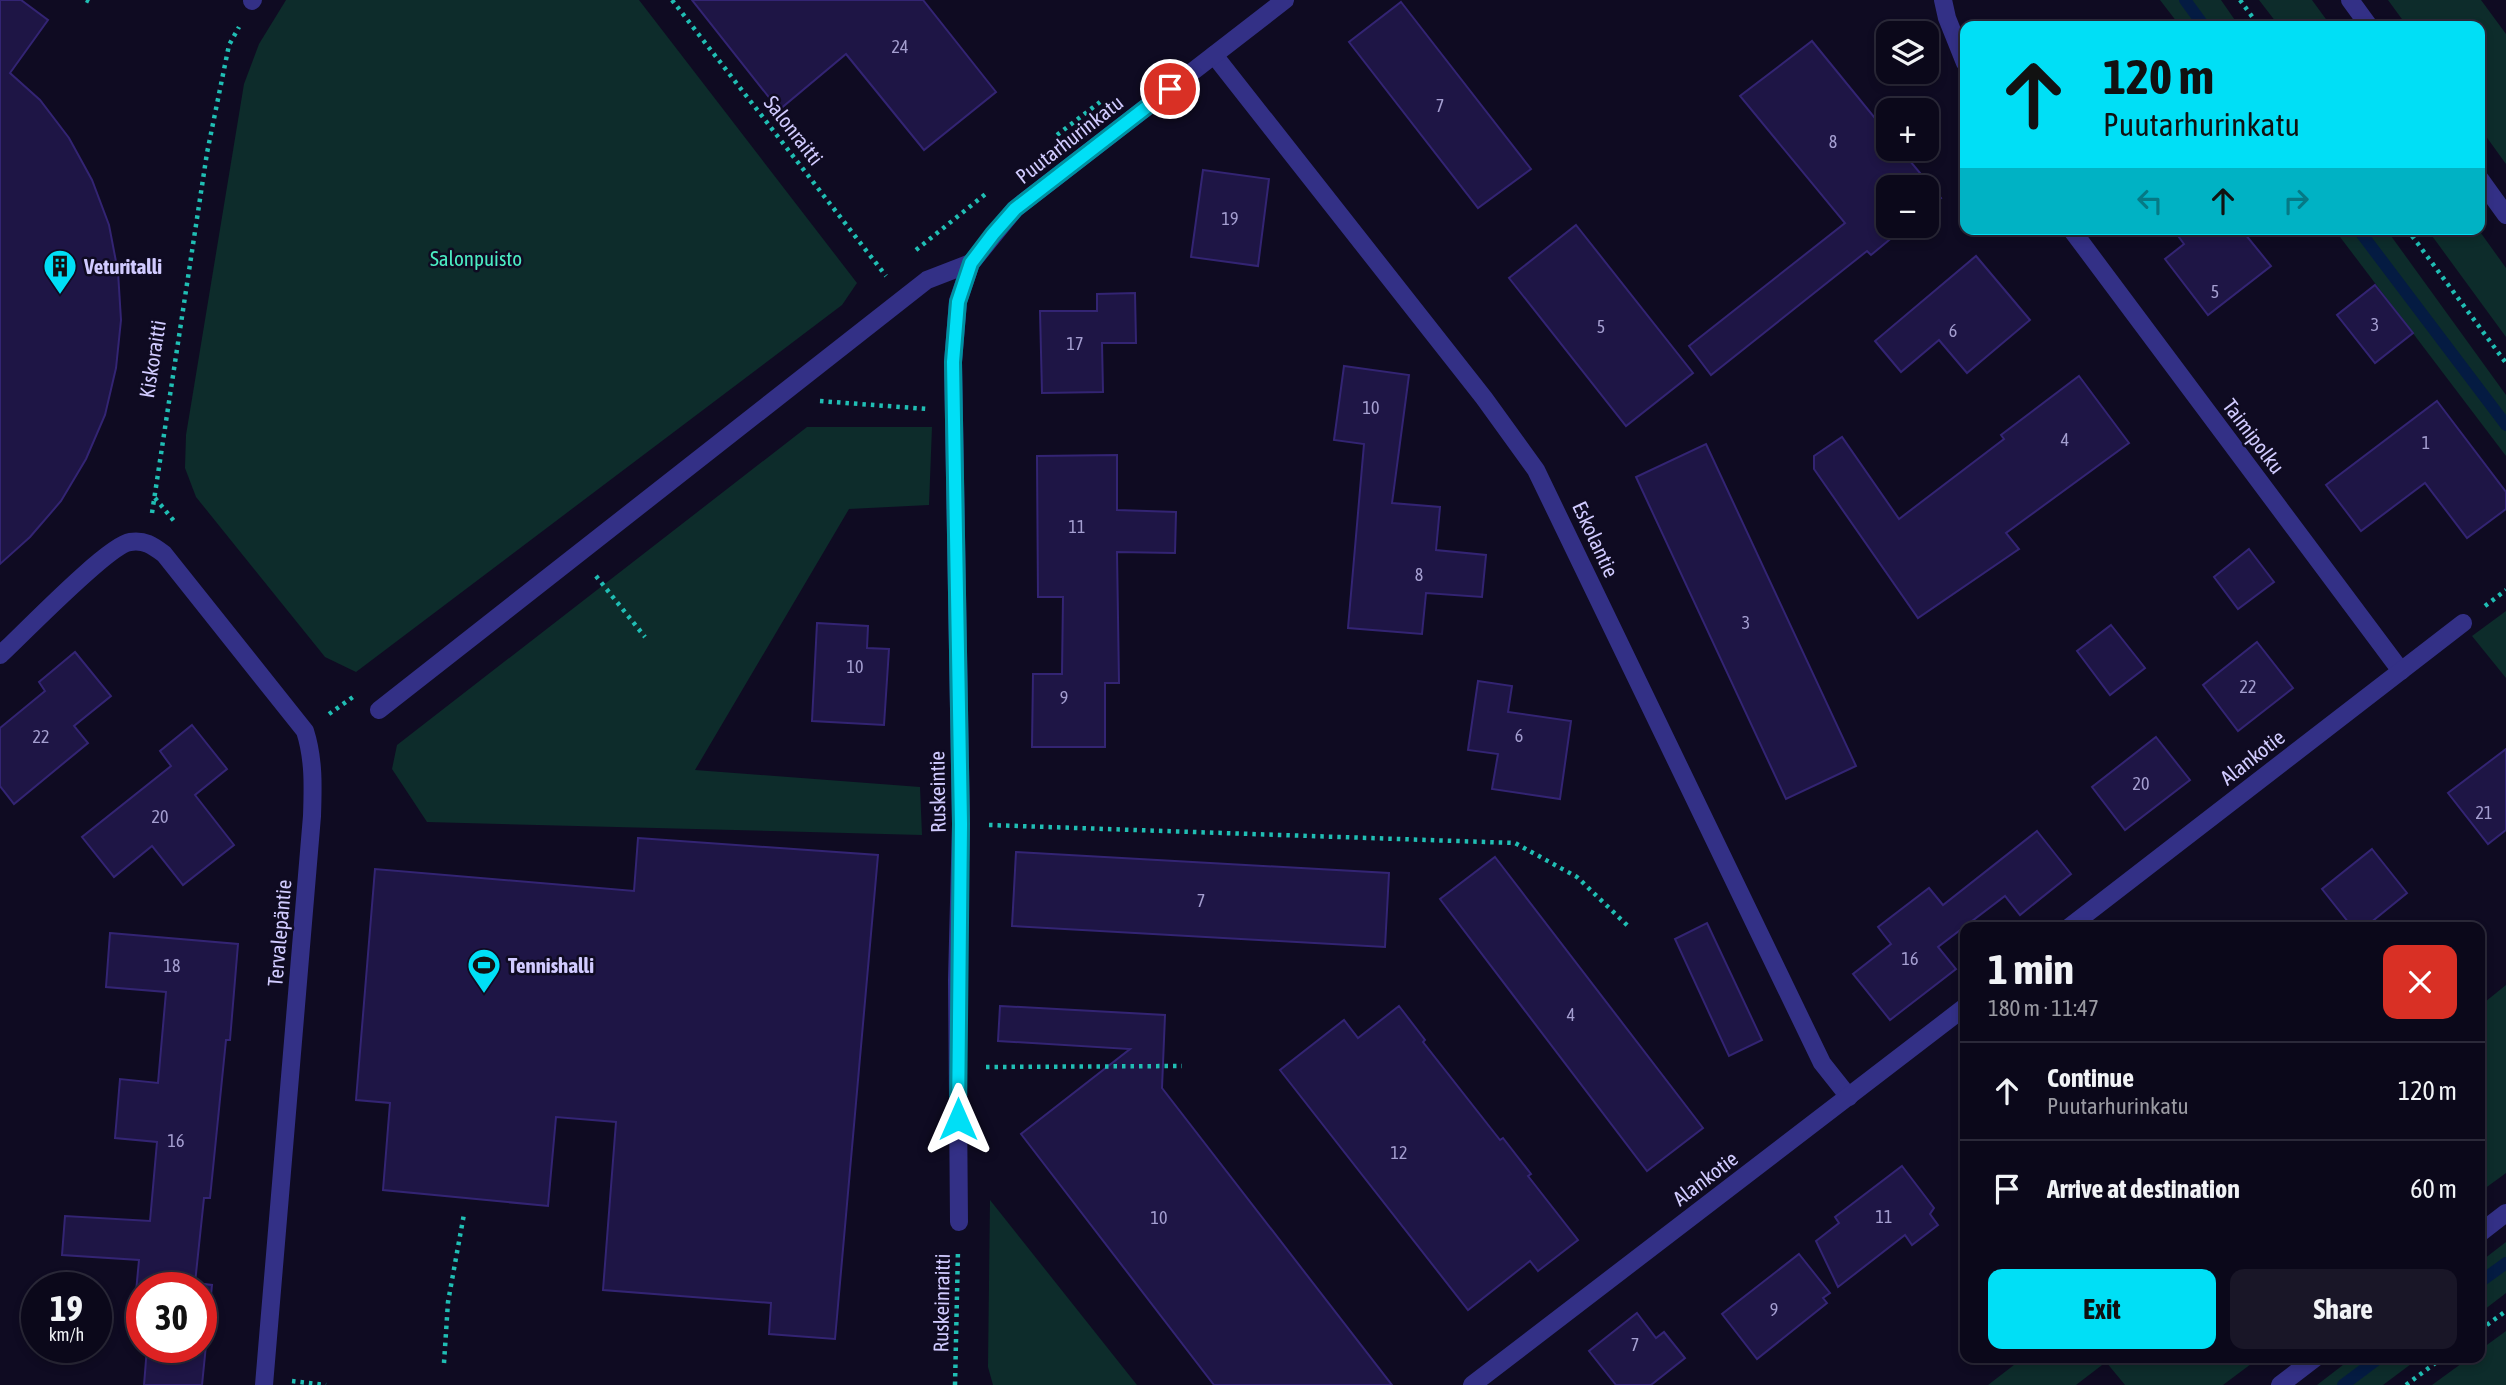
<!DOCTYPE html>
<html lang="en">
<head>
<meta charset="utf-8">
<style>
  body { margin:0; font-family:"Asap Condensed",sans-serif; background:#191627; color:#f1f3f6; height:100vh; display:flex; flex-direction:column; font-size:26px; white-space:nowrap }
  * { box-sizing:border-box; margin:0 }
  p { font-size:23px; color:#9a9aa2 }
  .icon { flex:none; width:38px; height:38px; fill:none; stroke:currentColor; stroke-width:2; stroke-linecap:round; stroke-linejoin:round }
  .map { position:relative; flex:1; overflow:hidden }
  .drawer { position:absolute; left:1960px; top:922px; width:525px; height:441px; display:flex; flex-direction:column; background:#0b081a; border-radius:14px; box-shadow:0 4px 10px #0003,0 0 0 2px #2b2939 }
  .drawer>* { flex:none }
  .top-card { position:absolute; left:1960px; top:21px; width:525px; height:214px; border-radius:14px; box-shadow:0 4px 10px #0003,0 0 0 2px #2b2939; background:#00dff6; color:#111; overflow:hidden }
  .controls { position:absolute; left:1876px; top:21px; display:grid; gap:14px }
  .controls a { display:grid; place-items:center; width:63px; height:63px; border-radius:14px; background:#0b081a; box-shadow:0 4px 10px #0003,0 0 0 2px #2b2939; font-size:35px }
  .speed { position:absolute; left:21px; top:1272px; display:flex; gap:14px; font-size:35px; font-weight:700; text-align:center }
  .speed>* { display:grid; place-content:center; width:91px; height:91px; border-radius:50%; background:#0b081a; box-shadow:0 4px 10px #0003,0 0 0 2px #2b2939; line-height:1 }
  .speed small { font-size:18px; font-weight:400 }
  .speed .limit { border:10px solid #d22; background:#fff; color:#111 }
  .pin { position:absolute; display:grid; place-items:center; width:60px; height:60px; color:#fff; margin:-30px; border:4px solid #fff; border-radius:50%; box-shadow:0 2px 7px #0007 }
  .me { position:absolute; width:77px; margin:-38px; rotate:0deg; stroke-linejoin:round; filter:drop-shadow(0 0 5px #0008) }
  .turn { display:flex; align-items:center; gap:24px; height:147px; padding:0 28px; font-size:32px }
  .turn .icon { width:91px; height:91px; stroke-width:2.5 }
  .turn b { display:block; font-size:49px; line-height:60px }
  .lanes { display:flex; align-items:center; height:66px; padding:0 28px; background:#0003; justify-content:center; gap:35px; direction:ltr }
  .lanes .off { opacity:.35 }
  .round { display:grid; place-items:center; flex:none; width:74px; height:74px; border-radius:14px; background:#191627 }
  .head { display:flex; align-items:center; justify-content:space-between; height:119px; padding:0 28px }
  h1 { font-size:42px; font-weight:700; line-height:52px }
  .primary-button { display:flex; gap:14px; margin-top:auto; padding:14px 28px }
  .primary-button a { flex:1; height:80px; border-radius:14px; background:#00dff6; color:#111; font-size:28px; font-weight:700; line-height:80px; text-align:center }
  .primary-button a+a { background:#191627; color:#f1f3f6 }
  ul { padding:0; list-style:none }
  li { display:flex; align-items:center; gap:21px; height:98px; padding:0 28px; border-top:2px solid #2b2939 }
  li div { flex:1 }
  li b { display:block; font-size:26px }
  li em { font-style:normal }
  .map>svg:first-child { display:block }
  .green { fill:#0d2c2b }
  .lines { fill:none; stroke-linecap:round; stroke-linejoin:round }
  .stream { stroke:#041b42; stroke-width:12 }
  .building { fill:#1e1545; stroke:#332473; stroke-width:2 }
  .path { stroke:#20beb4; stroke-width:4.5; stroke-dasharray:3.5 5; stroke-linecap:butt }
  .service { stroke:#333086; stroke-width:18 }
  .minor { stroke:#333086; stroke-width:18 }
  .tertiary { stroke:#333086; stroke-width:18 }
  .route-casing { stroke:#0091a0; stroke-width:18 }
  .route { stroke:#00dff6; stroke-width:12 }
  .labels { text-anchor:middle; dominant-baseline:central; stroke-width:5; stroke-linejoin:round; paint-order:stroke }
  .number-label { font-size:18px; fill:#a49ed0 }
  .street-label { font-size:21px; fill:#d1cbff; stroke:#0f0b22 }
  .park-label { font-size:21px; fill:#4becc3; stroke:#0f0b22 }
  .poi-label { font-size:21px; font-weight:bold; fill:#d1cbff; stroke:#0f0b22; text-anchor:start }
</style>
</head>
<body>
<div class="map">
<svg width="2506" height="1385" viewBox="0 0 2506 1385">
  <rect width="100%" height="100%" fill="#0f0b22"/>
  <g class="green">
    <polygon points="286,0 639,0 857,283 842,305 356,672 325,657 196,497 185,468 186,435 244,84 259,44"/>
    <polygon points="2160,0 2221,0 2239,26 2180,26"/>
    <polygon points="2259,0 2312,0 2331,26 2279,26"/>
    <polygon points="2388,0 2481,0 2506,34 2506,164 2480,128 2480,26 2407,26"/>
    <polygon points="2334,229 2386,229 2506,395 2506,456"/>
    <polygon points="2427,229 2478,229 2506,268 2506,337"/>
    <polygon points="807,427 932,427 929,505 849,509 695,770 920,787 922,835 427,822 392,769 397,745"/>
    <polygon points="2506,611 2506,678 2472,636"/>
    <polygon points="2506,985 2506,1173 2480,1192 2480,1006"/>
    <polygon points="990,1200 1137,1385 993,1385 988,1367"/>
    <polygon points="2506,1242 2506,1293 2480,1313 2480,1262"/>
    <polygon points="2506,1331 2506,1385 2432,1385 2469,1358 2480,1358 2480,1350"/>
    <polygon points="2023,1358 2259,1358 2223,1385 2125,1385 2106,1362 2076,1385 1988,1385"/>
    <polygon points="2352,1358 2419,1358 2383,1385 2317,1385"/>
  </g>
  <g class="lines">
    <g class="stream">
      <polyline points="2185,0 2204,26"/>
      <polyline points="2358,229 2506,425"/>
      <polyline points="2480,1282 2506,1263"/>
      <polyline points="2343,1385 2379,1358"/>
    </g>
  </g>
  <g class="building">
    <polygon points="0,0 21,0 48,20 10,73 40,100 69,138 92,180 109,225 118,272 121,320 116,368 105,415 86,459 61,501 30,537 0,564"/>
    <polygon points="692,0 923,0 996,92 924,150 846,54 779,110"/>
    <polygon points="1401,2 1531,169 1478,208 1349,42"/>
    <polygon points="1812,41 1888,134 1888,149 1900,149 1941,198 1927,209 1927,187 1888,187 1888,226 1906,226 1871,255 1867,251 1711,375 1689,346 1845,223 1740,96"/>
    <polygon points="1203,170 1269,179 1258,266 1191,257"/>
    <polygon points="1576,225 1693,373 1626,426 1509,278"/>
    <polygon points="2173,229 2241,229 2271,266 2208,315 2165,259 2184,244"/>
    <polygon points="1976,256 2030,320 1967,373 1939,340 1901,372 1875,341"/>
    <polygon points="2375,285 2413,333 2375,363 2337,315"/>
    <polygon points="1135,293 1136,343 1102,343 1103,392 1042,393 1040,311 1097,311 1097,294"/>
    <polygon points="1344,366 1409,375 1392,503 1440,507 1436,550 1486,555 1482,597 1426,593 1422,634 1348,628 1364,444 1334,440"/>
    <polygon points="2079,376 2129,443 2006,533 2019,549 1918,618 1814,469 1814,456 1842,437 1899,519 2004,439 2001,435"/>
    <polygon points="2437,401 2506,492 2506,509 2467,538 2425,483 2361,531 2326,485"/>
    <polygon points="1706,444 1856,766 1786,799 1636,477"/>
    <polygon points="1117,455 1117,510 1176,512 1175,553 1117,552 1119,683 1105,683 1105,747 1032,747 1033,674 1062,674 1063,597 1038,597 1037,456"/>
    <polygon points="2249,549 2274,582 2238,609 2214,577"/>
    <polygon points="817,623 868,626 867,648 889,649 884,725 812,721"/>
    <polygon points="2111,625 2145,668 2110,695 2077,651"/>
    <polygon points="2257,642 2293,688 2238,731 2203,685"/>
    <polygon points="75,652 111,696 74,726 88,743 14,804 0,786 0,728 45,691 39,682"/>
    <polygon points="1478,681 1512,686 1508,712 1571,721 1560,799 1492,789 1498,754 1468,750"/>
    <polygon points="192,725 227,769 195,795 234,845 183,885 152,846 114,877 82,837 171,766 160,751"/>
    <polygon points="2156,737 2190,780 2125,830 2092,787"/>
    <polygon points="2506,749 2506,830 2488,844 2448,793"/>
    <polygon points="2037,831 2071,874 2020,915 2005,896 1938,947 1956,969 1890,1020 1853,974 1891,944 1878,927 1929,888 1943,905"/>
    <polygon points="638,838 878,855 835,1339 769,1334 771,1303 603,1290 616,1122 556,1117 548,1206 383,1190 390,1103 356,1100 375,869 634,891"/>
    <polygon points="2372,849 2407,893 2364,928 2353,928 2322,889"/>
    <polygon points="1016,852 1389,873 1385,947 1012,926"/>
    <polygon points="1495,857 1703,1128 1647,1171 1440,899"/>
    <polygon points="1707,923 1762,1040 1729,1056 1675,939"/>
    <polygon points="110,933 238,944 230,1040 226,1040 210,1198 204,1198 195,1283 212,1285 202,1385 144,1385 147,1348 201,1348 201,1288 142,1288 142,1325 133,1324 139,1260 62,1255 65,1216 150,1221 157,1142 115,1138 120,1079 158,1083 166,992 106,987"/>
    <polygon points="1000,1006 1165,1015 1162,1088 1392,1385 1214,1385 1021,1134 1130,1049 998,1041"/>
    <polygon points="1399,1006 1425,1040 1423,1042 1500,1140 1503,1138 1531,1174 1528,1176 1578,1240 1538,1271 1530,1261 1468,1310 1280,1070 1344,1020 1358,1038"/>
    <polygon points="1902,1166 1934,1208 1930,1214 1938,1225 1912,1245 1905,1235 1838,1287 1816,1241 1839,1223 1835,1217"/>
    <polygon points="1799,1254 1830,1293 1823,1298 1827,1303 1757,1359 1722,1314"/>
    <polygon points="1637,1313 1656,1338 1664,1332 1685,1358 1651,1385 1616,1385 1589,1351"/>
  </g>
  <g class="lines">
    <g class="path">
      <polyline points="86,0 90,2"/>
      <polyline points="672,0 886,276"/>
      <polyline points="2240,0 2259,26"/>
      <polyline points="1057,135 1100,102"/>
      <polyline points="2407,229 2506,363"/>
      <polyline points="916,250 988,192"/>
      <polyline points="820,401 927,409"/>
      <polyline points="155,498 174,521"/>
      <polyline points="152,513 207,153 229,45 239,27"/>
      <polyline points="596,576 645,637"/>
      <polyline points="2485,606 2506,590"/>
      <polyline points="329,714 353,697"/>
      <polyline points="989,825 1515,843 1577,877 1630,928"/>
      <polyline points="986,1067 1182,1066"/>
      <polyline points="2480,1330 2506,1311"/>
      <polyline points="444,1363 448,1302 464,1214"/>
      <polyline points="292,1381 326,1385"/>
      <polyline points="955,1385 958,1249"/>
      <polyline points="2406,1385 2442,1358"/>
    </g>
    <polyline class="service" points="379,710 927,280 971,263"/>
    <g class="minor">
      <polyline points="1943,0 1947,18 1965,63"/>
      <polyline points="252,1 253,0"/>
      <polyline points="1214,55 1484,398 1536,470 1822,1063 1849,1097"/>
      <polyline points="2071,229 2401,671"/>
      <path d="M0 655C22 635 108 545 130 542 145 540 152 545 164 554L305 731C314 759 313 787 312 816L264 1385"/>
      <polyline points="2068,928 2463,623"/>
      <polyline points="959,1222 957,980 961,824 953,362 958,301 971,263 1015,209 1285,0"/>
      <polyline points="1472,1385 1965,1007"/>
    </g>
    <g class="tertiary">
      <polyline points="2350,0 2369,26"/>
      <polyline points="2480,179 2506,215"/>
      <polyline points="2480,1233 2506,1213"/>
      <polyline points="2280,1385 2315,1358"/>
    </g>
  </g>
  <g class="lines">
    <defs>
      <polyline id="route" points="958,1119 961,824 953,362 958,302 971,263 993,234 1015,209 1170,89"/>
    </defs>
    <use href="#route" class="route-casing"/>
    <use href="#route" class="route"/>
  </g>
  <defs>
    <symbol id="building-pin" viewBox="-11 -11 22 30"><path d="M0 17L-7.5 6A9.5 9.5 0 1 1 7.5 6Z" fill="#00dff6" stroke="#0f0b22"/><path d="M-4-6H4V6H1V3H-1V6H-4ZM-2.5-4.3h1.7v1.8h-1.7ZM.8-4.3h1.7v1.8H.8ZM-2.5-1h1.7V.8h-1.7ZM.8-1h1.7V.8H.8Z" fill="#111"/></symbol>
    <symbol id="stadium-pin" viewBox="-11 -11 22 30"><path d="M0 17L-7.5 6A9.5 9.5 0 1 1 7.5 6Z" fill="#00dff6" stroke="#0f0b22"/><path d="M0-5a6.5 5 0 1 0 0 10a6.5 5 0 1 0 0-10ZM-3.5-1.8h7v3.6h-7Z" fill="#111"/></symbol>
  </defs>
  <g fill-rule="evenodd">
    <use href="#building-pin" x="41" y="247" width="38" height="52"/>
    <use href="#stadium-pin" x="465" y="946" width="38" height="52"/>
  </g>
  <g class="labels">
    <g class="number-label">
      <text x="900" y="46">24</text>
      <text x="1440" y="105">7</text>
      <text x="1833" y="141">8</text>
      <text x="1230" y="218">19</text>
      <text x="2215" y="291">5</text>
      <text x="2375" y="324">3</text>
      <text x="1601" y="326">5</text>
      <text x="1953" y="330">6</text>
      <text x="1075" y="343">17</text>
      <text x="1371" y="407">10</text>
      <text x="2065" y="439">4</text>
      <text x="2426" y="442">1</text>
      <text x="1077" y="526">11</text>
      <text x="1419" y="574">8</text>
      <text x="1746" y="622">3</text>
      <text x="855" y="666">10</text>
      <text x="2248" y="686">22</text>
      <text x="1064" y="697">9</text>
      <text x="1519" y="735">6</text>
      <text x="41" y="736">22</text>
      <text x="2141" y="783">20</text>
      <text x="2484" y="812">21</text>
      <text x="160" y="816">20</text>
      <text x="1201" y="900">7</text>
      <text x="1910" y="958">16</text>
      <text x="172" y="965">18</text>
      <text x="1571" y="1014">4</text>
      <text x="176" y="1140">16</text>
      <text x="1399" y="1152">12</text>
      <text x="1884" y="1216">11</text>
      <text x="1159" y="1217">10</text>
      <text x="1774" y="1309">9</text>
      <text x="1635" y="1344">7</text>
    </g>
    <g class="street-label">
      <text transform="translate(794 130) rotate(52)">Salonraitti</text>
      <text transform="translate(1069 139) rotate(-38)">Puutarhurinkatu</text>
      <text transform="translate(152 359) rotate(-81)">Kiskoraitti</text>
      <text transform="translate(2254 436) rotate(53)">Taimipolku</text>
      <text transform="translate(1596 539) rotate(65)">Eskolantie</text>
      <text transform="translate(2252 757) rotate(-38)">Alankotie</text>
      <text transform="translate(937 792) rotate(-91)">Ruskeintie</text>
      <text transform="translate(279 933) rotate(-85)">Tervalepäntie</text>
      <text transform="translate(1705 1178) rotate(-37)">Alankotie</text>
      <text transform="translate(941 1303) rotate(-89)">Ruskeinraitti</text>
    </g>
    <g class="park-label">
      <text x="476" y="258">Salonpuisto</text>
    </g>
    <g class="poi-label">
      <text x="84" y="266">Veturitalli</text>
      <text x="508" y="965">Tennishalli</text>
    </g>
  </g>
</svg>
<div class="controls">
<a><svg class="icon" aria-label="layers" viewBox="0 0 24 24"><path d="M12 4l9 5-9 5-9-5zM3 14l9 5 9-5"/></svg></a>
<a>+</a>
<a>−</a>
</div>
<div class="speed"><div>19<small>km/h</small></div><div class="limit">30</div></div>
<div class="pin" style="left:1170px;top:89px;background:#d93025"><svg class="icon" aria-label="arrive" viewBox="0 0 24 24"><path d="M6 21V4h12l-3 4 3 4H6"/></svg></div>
<svg class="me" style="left:958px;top:1119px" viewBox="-20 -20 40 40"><path d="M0-17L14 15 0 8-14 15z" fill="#00dff6" stroke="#fff" stroke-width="4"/></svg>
<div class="top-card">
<div class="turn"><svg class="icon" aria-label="ahead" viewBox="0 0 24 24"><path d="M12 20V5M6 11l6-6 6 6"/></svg><div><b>120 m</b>Puutarhurinkatu</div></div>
<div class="lanes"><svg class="icon off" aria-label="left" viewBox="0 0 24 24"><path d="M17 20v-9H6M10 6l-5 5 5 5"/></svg><svg class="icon" aria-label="ahead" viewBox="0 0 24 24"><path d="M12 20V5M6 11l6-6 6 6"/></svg><svg class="icon off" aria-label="right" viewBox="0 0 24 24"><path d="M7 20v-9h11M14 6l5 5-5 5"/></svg></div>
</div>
<section class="drawer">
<div class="head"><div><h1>1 min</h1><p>180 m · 11:47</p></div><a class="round" style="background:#d93025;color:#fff"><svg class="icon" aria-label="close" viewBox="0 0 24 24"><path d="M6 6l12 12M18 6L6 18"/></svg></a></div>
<ul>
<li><svg class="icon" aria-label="ahead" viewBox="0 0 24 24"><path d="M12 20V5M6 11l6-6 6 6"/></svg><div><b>Continue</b><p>Puutarhurinkatu</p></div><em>120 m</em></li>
<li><svg class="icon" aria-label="arrive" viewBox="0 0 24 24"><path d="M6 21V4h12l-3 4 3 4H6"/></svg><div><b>Arrive at destination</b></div><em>60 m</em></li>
</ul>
<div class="primary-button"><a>Exit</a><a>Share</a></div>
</section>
</div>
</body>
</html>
